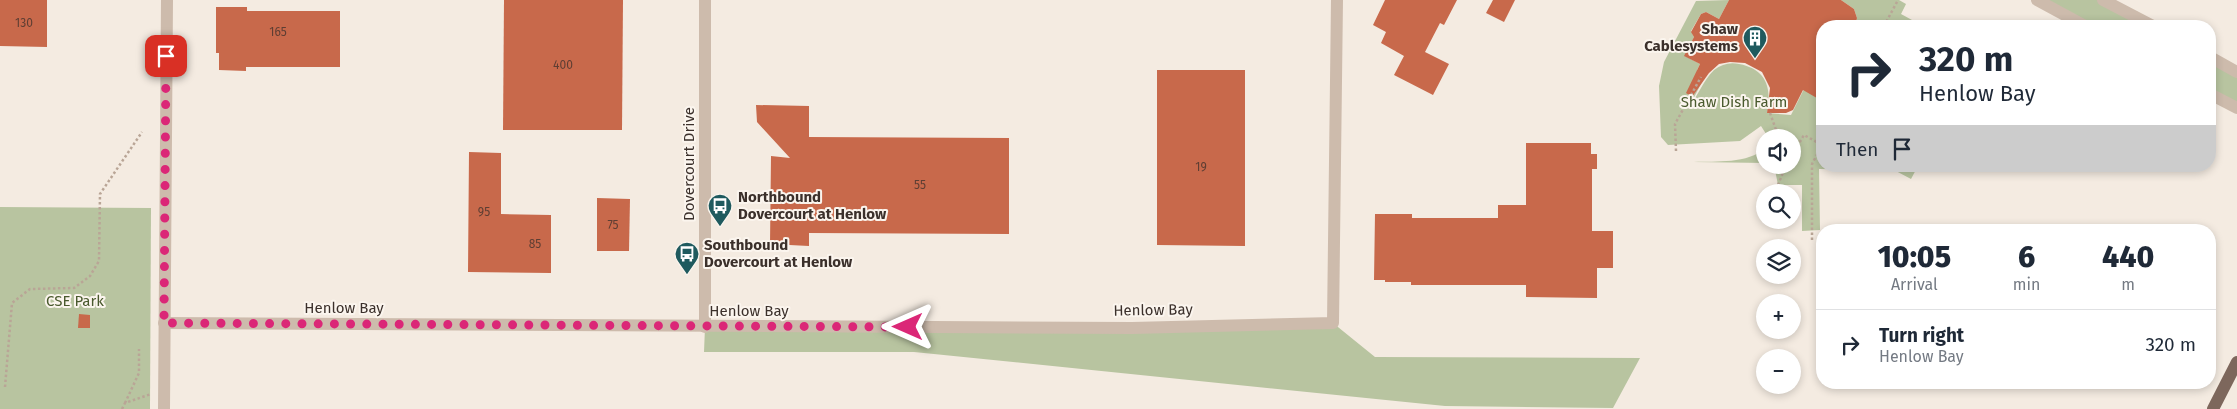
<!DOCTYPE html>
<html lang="en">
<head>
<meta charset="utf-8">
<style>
  body { margin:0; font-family:"Fira Sans",sans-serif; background:#f2f2f3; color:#1f2937; height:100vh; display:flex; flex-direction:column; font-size:19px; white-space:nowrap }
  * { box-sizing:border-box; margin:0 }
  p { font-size:16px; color:#747a83 }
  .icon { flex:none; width:28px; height:28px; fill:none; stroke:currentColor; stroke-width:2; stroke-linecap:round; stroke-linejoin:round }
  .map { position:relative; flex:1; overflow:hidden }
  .details { position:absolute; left:1816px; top:224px; width:400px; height:165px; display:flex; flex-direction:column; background:#fff; border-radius:20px; box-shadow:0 2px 8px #0003 }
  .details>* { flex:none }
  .top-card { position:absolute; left:1816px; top:20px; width:400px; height:152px; border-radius:20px; box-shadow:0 2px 8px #0003; background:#fff; color:#1f2937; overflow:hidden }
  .controls { position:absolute; left:1756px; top:129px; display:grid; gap:10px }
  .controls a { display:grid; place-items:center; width:45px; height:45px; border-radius:50%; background:#fff; box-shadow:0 2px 8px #0003; font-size:25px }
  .pin { position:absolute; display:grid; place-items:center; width:42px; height:42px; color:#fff; margin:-21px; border-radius:10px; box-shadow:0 2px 8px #0006 }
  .me { position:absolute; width:55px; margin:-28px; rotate:270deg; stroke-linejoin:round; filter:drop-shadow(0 0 4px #0008) }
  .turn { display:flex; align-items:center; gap:18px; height:105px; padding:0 20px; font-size:22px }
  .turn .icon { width:65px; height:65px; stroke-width:2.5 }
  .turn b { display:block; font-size:35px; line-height:42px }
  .then { display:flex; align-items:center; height:48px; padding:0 20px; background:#0003; gap:10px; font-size:19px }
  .eta { display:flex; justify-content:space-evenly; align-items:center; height:85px; text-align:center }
  .eta b { font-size:30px; font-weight:800; line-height:35px }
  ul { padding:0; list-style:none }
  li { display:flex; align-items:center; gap:15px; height:70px; padding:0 20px; border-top:1px solid #e0e1e3 }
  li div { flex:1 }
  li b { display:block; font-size:19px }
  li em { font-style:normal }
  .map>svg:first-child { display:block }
  .green { fill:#b8c4a0 }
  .building { fill:#c8694b }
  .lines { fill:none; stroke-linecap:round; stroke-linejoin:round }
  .path { stroke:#b9a596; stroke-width:2.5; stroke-dasharray:2.5 2.5; stroke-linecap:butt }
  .minor { stroke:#cdbbac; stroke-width:12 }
  .major { stroke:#7d675c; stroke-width:12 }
  .route { stroke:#db2777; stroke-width:9; stroke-dasharray:0 16.2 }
  .labels { text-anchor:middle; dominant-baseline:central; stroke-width:4; stroke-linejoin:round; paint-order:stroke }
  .number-label { font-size:12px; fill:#5e3e33 }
  .poi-label { font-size:15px; font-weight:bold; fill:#3b302b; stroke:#fbf5ee; text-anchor:start }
  .park-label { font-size:15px; fill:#4a5a2e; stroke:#fbf5ee }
  .street-label { font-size:15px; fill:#3b302b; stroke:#fbf5ee }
</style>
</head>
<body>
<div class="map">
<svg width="2237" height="409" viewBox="0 0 2237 409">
  <rect width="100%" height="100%" fill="#f4ebe1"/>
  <g class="green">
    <path d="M1729 0 1719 19 1706 12 1701 14 1691 31 1694 37 1685 56 1700 64 1697 70 1703 80 1688 109C1697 97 1703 81 1714 70 1722 64 1730 62 1739 64 1767 69 1772 89 1767 113L1791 115 1808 81 1813 95 1822 101V166H1887L1894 170 1896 166H1918L1911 179 1894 170 1819 169 1820 230 1802 231V185H1778L1774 165H1792V138L1768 137 1761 126 1740 141 1668 145 1661 137 1659 86 1664 62 1696 1Z"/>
    <polygon points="1841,0 1899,0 1906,4 1901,14 1923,26 1854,26 1857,18 1854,9"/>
    <polygon points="2037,0 2103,0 2153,26 2085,26"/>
    <polygon points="2210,56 2237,71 2237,108 2210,94"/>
    <path d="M1765 148V163L1694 162C1716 161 1748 164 1765 148Z"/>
    <polygon points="0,207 151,208 150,409 0,409"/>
    <polygon points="1333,323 1375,357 1640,358 1613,408 1445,406 914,352 704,352 705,327"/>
  </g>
  <g class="building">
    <polygon points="0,0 47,0 47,47 0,46"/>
    <polygon points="504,0 623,0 622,130 503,130"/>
    <polygon points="1385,0 1457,0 1444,25 1440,23 1425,52 1449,64 1433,95 1394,75 1404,56 1381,43 1386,32 1373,25"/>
    <polygon points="1493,0 1515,0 1504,22 1486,13"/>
    <polygon points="1729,0 1841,0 1854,9 1857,18 1855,26 1822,26 1822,101 1803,90 1793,110 1786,113 1767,113 1770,88 1762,72 1745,63 1730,62 1719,64 1709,73 1692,97 1686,93 1700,64 1684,56 1694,37 1691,32 1701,14 1706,12 1719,19"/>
    <polygon points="216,7 247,7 247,11 340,11 340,67 246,67 246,71 219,70 219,53 216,53"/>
    <polygon points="1157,70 1245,70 1245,246 1157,245"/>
    <polygon points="756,105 809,106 809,137 1009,138 1009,234 809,233 809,246 770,244 771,156 790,158 757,122"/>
    <polygon points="1526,143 1591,143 1591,154 1597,154 1597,169 1592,169 1592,231 1613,231 1613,268 1597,268 1597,298 1526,297 1526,285 1411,285 1411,282 1385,282 1385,280 1374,280 1375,214 1412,214 1412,218 1498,218 1498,205 1526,205"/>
    <polygon points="469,152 501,153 501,214 551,215 551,273 468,272"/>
    <polygon points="597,198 630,199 629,251 597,251"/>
    <polygon points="79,314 90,315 90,328 78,328"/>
  </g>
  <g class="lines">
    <g class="path">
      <polyline points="1884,26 1898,0"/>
      <polyline points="1770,113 1779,138"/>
      <polyline points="1676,151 1675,124 1701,77"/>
      <polyline points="1792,155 1804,135 1822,145"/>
      <polyline points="1778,185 1786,165"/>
      <polyline points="1812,240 1812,164 1822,145"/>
      <polyline points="5,387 12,303 30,289 74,288 90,276 99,261 100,194 142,132"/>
      <polyline points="125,403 139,373 139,349"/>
      <polyline points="122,409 125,403 151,394"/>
    </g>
    <g class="minor">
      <polyline points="2037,0 2085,26"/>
      <polyline points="2103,0 2153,26"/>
      <polyline points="2210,57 2237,72"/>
      <polyline points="2210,94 2237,108"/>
      <polyline points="164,323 1132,328 1333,323 1337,0"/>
      <polyline points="705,327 705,0"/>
      <polyline points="164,409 167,0"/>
    </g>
    <polyline class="major" points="2213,409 2237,362"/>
  </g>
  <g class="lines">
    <polyline class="route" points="166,56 164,323 908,327"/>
  </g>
  <defs>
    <symbol id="building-pin" viewBox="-11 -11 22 30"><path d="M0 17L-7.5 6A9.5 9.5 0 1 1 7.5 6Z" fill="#1f5a5e" stroke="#fbf5ee"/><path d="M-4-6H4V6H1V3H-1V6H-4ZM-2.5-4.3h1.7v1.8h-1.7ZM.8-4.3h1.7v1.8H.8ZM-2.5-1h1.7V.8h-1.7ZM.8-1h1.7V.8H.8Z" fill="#fff"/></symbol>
    <symbol id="bus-pin" viewBox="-11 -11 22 30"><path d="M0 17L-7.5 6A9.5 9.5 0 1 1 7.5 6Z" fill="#1f5a5e" stroke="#fbf5ee"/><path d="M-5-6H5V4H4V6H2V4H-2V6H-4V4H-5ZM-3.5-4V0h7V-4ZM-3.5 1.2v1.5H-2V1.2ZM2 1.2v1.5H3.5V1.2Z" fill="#fff"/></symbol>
  </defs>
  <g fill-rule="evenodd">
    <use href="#building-pin" x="1741" y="24" width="28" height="38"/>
    <use href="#bus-pin" x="706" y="192" width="28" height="38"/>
    <use href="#bus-pin" x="673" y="240" width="28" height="38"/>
  </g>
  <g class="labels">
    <g class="number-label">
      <text x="24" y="23">130</text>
      <text x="278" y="32">165</text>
      <text x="563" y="65">400</text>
      <text x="1201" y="167">19</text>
      <text x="920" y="185">55</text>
      <text x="484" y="212">95</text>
      <text x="613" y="225">75</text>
      <text x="535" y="244">85</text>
    </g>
    <g class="poi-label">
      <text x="1738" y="29" text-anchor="end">Shaw<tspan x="1738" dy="17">Cablesystems</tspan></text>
      <text x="738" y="197">Northbound<tspan x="738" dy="17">Dovercourt at Henlow</tspan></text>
      <text x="704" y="245">Southbound<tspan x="704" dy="17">Dovercourt at Henlow</tspan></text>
    </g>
    <g class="park-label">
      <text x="1734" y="102">Shaw Dish Farm</text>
      <text x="75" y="301">CSE Park</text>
    </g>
    <g class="street-label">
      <text transform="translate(689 164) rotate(-90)">Dovercourt Drive</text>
      <text x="344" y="308">Henlow Bay</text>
      <text transform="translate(1153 310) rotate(-1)">Henlow Bay</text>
      <text x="749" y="311">Henlow Bay</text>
    </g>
  </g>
</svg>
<div class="controls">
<a><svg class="icon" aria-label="sound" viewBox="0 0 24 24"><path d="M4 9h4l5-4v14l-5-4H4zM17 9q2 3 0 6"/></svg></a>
<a><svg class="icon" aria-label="search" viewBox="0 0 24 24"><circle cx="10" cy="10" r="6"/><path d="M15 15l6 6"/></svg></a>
<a><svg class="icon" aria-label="layers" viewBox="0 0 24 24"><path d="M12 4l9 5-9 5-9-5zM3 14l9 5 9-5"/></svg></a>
<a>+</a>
<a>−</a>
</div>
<div class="pin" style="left:166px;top:56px;background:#d93025"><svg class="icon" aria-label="arrive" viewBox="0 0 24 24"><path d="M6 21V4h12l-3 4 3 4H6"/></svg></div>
<svg class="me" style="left:908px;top:327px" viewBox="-20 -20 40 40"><path d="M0-17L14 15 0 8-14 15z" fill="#db2777" stroke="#fff" stroke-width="4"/></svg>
<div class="top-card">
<div class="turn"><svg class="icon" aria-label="right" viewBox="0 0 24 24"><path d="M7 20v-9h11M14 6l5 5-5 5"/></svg><div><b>320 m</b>Henlow Bay</div></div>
<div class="then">Then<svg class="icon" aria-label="arrive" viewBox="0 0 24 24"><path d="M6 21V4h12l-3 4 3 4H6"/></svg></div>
</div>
<section class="details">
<div class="eta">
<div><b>10:05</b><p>Arrival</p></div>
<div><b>6</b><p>min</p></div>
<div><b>440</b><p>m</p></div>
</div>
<ul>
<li><svg class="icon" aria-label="right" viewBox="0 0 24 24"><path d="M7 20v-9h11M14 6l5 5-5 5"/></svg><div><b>Turn right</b><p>Henlow Bay</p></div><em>320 m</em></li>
</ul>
</section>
</div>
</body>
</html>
